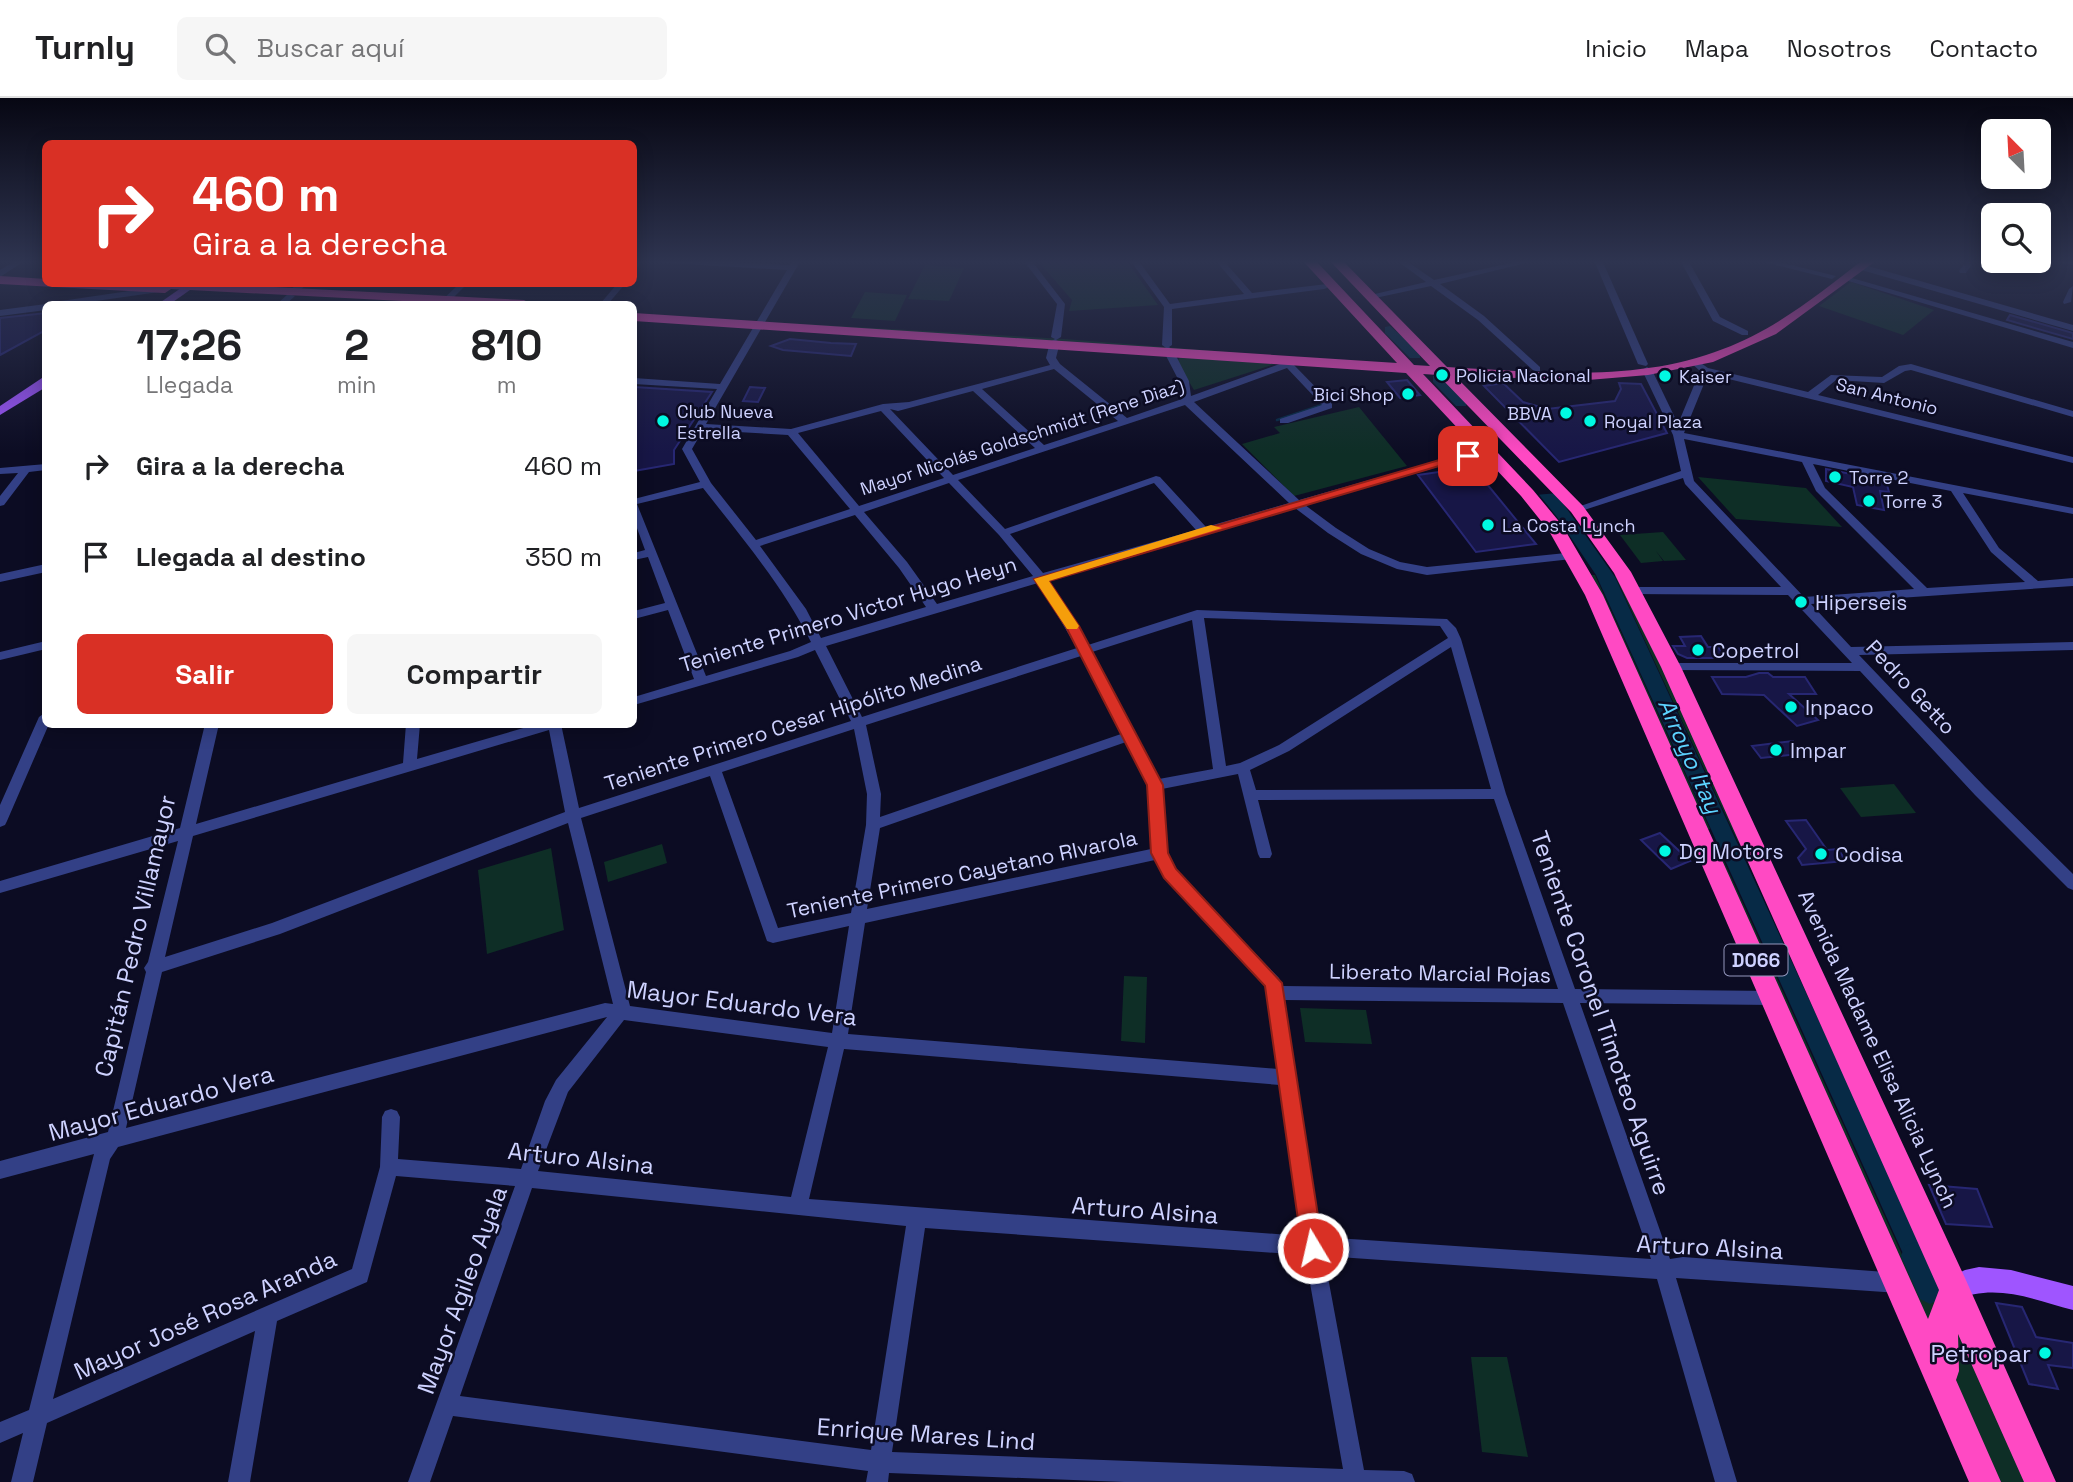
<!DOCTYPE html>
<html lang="es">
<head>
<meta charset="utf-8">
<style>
  body { margin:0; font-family:"Space Grotesk",sans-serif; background:#f6f6f6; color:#202124; height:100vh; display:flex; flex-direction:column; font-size:26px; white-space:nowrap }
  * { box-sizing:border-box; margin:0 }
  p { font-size:23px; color:#757577 }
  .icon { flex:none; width:38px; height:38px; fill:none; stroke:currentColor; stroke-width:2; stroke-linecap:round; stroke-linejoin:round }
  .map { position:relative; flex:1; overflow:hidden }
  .drawer { position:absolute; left:42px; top:203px; width:595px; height:427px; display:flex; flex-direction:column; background:#fff; border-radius:10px; box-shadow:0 4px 18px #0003 }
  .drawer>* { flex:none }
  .guide { position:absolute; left:42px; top:42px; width:595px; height:147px; border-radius:10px; box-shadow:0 4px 18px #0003; background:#d93025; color:#fff; overflow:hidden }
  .needle { width:46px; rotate:336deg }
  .controls { position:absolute; left:1981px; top:21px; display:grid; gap:14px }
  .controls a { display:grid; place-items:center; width:70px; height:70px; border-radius:10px; background:#fff; box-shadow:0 4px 18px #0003; font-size:35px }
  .pin { position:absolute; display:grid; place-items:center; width:60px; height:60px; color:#fff; margin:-30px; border-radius:14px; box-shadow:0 4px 10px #0006 }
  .me { position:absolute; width:77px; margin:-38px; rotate:351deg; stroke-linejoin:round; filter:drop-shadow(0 0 5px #0008) }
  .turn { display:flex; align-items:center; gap:24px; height:147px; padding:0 35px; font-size:32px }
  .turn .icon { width:91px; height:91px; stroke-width:2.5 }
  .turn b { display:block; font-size:49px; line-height:60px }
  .eta { display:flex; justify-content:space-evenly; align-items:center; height:119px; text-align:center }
  .eta b { font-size:42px; font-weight:600; line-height:49px }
  .action { display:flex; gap:14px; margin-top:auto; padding:14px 35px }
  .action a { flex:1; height:80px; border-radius:10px; background:#d93025; color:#fff; font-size:28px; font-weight:600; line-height:80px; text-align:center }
  .action a+a { background:#f6f6f6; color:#202124 }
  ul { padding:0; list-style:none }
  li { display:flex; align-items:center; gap:21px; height:91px; padding:0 35px }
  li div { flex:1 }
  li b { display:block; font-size:26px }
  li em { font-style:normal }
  header { display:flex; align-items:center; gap:42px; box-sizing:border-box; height:98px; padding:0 35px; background:#fff; border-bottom:2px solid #e0e0e0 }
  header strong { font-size:33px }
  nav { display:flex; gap:38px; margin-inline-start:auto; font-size:24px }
  .search { width:490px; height:63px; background:#f6f6f6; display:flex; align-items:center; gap:18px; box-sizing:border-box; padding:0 24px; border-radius:10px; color:#757577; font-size:26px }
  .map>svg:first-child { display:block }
  .green { fill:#0e2e26 }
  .water { fill:#072a46 }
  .pier { fill:#0c0c23 }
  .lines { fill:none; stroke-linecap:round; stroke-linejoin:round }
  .stream { stroke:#072a46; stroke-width:2.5 }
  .river { fill:#072a46; fill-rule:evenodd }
  .building { fill:#171646; stroke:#272773; stroke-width:2 }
  .minor { fill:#334086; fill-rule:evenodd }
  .major { fill:#9f55ff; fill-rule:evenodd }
  .highway { fill:#ff49c3; fill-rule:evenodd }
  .route { fill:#d93025; stroke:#8d1f18; stroke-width:2 }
  .slow { fill:#f59e0b }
  .poi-dot { fill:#00f9e2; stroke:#0c0c23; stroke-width:2.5 }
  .labels { text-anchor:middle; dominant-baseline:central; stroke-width:5; stroke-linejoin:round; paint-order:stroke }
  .far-poi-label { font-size:18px; fill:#ced2ff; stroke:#0c0c23; text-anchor:start }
  .far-street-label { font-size:18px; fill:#ced2ff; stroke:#0c0c23 }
  .shield { fill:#0c0c23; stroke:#9497bd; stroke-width:2 }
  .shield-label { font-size:19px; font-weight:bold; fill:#ced2ff }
  .poi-label { font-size:21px; fill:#ced2ff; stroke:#0c0c23; text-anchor:start }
  .street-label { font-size:21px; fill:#ced2ff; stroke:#0c0c23 }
  .water-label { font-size:23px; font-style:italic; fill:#5cd3ff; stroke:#0c0c23 }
  .near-street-label { font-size:24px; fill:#ced2ff; stroke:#0c0c23 }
  .near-poi-label { font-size:24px; fill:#ced2ff; stroke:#0c0c23; text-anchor:end }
</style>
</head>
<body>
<header>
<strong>Turnly</strong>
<div class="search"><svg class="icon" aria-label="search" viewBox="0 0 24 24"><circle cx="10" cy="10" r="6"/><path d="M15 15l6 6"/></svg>Buscar aquí</div>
<nav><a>Inicio</a><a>Mapa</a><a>Nosotros</a><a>Contacto</a></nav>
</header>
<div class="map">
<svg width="2073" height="1384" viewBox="0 0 2073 1384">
  <rect width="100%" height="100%" fill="#0c0c23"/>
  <g class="green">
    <polygon points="1037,162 1126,162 1158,207 1069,213 1072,202"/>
    <polygon points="925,167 964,170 949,203 908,201"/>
    <polygon points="1851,184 1934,212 1903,237 1819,208"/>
    <polygon points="865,194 907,197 895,223 851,220"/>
    <polygon points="768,224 1064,241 1403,268"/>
    <polygon points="1180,259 1275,266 1194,292 1177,264"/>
    <polygon points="1359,309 1407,368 1294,398 1242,346 1280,335 1274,329"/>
    <polygon points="1698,379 1806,390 1842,429 1736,421"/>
    <polygon points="1663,434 1686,462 1664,463 1656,453 1663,463 1641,465 1620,437"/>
    <polygon points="1589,477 1595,477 1710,731 1706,731"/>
    <polygon points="1615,478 1619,478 1747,744 1738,744"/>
    <polygon points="1894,686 1916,715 1861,719 1840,690"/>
    <polygon points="662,746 667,765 608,784 604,764"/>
    <polygon points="1714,748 1717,748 1914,1183 1940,1184 1741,749 1746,749 1945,1187 1935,1244"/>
    <polygon points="551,750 564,832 487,856 478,772"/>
    <polygon points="1124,878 1147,879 1145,945 1121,943"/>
    <polygon points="1300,910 1366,912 1372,946 1305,944"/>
    <polygon points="1953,1210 2030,1384 1998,1384 1954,1279"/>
    <polygon points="1471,1259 1507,1259 1528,1359 1482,1354"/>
  </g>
  <polygon class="water" points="1449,285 1562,404 1615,479 1939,1184 1915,1182 1596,477 1557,419"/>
  <g class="pier">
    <polygon points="1314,162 1330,162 1417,249 1417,253 1401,254"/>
    <polygon points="1449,281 1558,395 1535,397 1431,287 1434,283"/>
  </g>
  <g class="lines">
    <polyline class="stream" points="1277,322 1325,306"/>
    <g class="river">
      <polygon points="1390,228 1420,254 1420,260 1410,260 1385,235 1385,229"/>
      <polygon points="1438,277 1466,302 1466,308 1456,308 1433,284 1433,278"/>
      <polygon points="1915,1144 1925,1148 1945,1191 1940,1201 1930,1206 1920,1201 1901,1158 1905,1148"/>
    </g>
  </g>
  <g class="building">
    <polygon points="46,215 46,232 0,257 0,220"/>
    <polygon points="2010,217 2073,235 2073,241 2007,222"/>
    <polygon points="790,241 831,245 856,246 851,258 783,252 771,248"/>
    <polygon points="1407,282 1420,297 1400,300 1387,284"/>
    <polygon points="1503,285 1523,304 1547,311 1615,303 1621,291 1619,285 1641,286 1667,335 1559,364 1484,288"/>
    <polygon points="634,289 712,294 674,352 674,366 634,373"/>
    <polygon points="750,289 765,290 758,304 743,303"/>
    <polygon points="1473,369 1536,446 1476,454 1418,377"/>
    <polygon points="1826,371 1886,383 1889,394 1880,393 1884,412 1857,407 1853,389 1826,383"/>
    <polygon points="1701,538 1708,549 1718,549 1723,556 1718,560 1687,560 1678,556 1673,548 1685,548 1680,539"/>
    <polygon points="1759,575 1768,575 1773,579 1805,579 1816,596 1789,596 1818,622 1797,628 1764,597 1722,596 1712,579 1746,579"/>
    <polygon points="1793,643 1799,656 1761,660 1752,648"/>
    <polygon points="1806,722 1827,752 1838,751 1846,763 1802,767 1798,760 1806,751 1786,723"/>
    <polygon points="1660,735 1690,763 1671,771 1641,742"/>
    <polygon points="1929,1087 1977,1091 1992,1129 1946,1126"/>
    <polygon points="1996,1205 2022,1209 2036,1239 2073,1245 2073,1270 2048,1267 2058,1291 2029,1286"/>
  </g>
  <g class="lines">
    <g class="minor">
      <polygon points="16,162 26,162 0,179 0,172"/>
      <polygon points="636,162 644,162 634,173 634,165"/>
      <path d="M648 162H695L790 167 793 162H801L706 326 791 331 883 306 909 304 1050 267 1046 260 1050 244 1055 241 1051 239 1057 206 1023 162H1031L1065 206 1061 239 1056 242 1060 244 1056 260 1060 266 1127 320 1182 301 1179 283 1163 252 1166 250 1162 247 1164 209 1130 162H1138L1170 206 1244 196 1215 162H1223L1252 195 1327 186V190L1324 191 1172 211V247L1169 249 1173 252 1189 283 1191 298 1299 259 1304 262 1294 267 1332 306V310L1288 325H1280V321L1322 307 1287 270 1194 304 1299 402 1475 352H1483V356L1305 407 1336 430 1369 451 1400 464 1427 469 1576 454 1578 457 1572 461 1427 477 1397 471 1361 456 1328 435 1295 410 1047 482 1088 547 1197 512 1447 521 1456 530 1461 541 1506 696 1575 891 1773 893 1779 895 1781 900 1779 905 1773 907 1580 905 1670 1161 1683 1159 1899 1175 1906 1178 1909 1185 1906 1192 1899 1195 1676 1180 1737 1384H1715L1657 1181 1324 1158 1364 1372 1404 1373 1412 1376 1415 1384H1124L889 1375 888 1384H866L868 1373 453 1318 430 1384H408L515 1088 396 1078 367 1184 277 1223 250 1384H228L255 1233 47 1325 33 1384H11L23 1335 0 1345V1324L29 1312 94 1056 0 1081V1063L108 1034 146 874 144 870 148 864 178 743 0 795V783L180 730 205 626H219L196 726 403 665 406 626H420L417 661 537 626H561L579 710 851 623 815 552 798 559 634 607V599L694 581 668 512 634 521V513L665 505 648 459 634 462V455L645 452 634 422V401L700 384 682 351 717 291 634 286V280L720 286 787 172 652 164ZM1054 271 1118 323 1044 347 982 291ZM973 293 1035 350 953 377 890 311 898 313ZM1185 307 1289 405 1206 429 1160 379 1156 378 1005 431 958 382ZM881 313 944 380 859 408 798 335ZM703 332 788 337 850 411 756 442 711 385 692 351ZM949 385 999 437 1033 478 937 506 907 464 864 414ZM1154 385 1196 432 1043 475 1010 436ZM703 390C742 440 783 488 811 544L790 553 706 578 637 406ZM855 417 899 470 926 509 821 540 806 511 760 448ZM1038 485 1077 550 862 619 826 548ZM1204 520 1440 528 1448 540 1279 647 1240 665 1226 668ZM1192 522 1213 671 1159 681 1092 554ZM1451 549 1491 691 1256 692 1250 672 1289 653ZM1081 558 1121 636 880 719 881 696 866 627ZM854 631 867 696 866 727 851 815 778 830 722 674ZM549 632 565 714 272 825 165 859 193 738ZM1126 644 1148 687 1151 751 867 811 880 730ZM1238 676 1258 756 1260 760H1270L1272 756 1258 702 1494 701 1558 891 1282 888 1279 880 1175 772 1166 755 1162 691ZM710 678 767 843 773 845 849 828 832 935 630 908 581 720ZM568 725 613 906 605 905 126 1030 162 874 280 836ZM1155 762 1165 780 1265 888 1278 971 848 936 865 825ZM1284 902 1563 905 1651 1161 1321 1139ZM607 919 556 982 545 1003 521 1071 398 1061 400 1019 397 1013 391 1011 385 1013 382 1019 380 1069 352 1171 53 1301 110 1061 118 1049ZM624 922 828 949 791 1099 538 1073 568 994ZM844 951 1280 987 1302 1138 809 1101ZM532 1090 906 1128 871 1352 460 1298ZM925 1130 1305 1157 1343 1371 892 1354Z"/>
      <polygon points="1396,162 1405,162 1434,182 1524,162 1538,162 1440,186 1484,218 1540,269 1540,273 1534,273 1478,222 1431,188 1375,200 1375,196 1426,184"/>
      <polygon points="1594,162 1602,162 1648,266 1646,268 1638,266"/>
      <polygon points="1680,162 1688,162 1720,219 1748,233 1748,237 1742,237 1713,223"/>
      <polygon points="1756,162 1771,162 1836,178 1832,181"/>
      <polygon points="1967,162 1975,162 1966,175 1960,175 1959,173"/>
      <polygon points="2056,162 2073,163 2073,167 2057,164"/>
      <polygon points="1861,166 2073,227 2073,233 1858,171 1858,167"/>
      <polygon points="1845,178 2073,244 2073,250 1845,182"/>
      <polygon points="298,186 307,186 297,195 291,195 291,191"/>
      <polygon points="459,186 467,186 447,206 438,206"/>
      <polygon points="617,186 625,186 608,206 600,206"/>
      <polygon points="163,188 166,189 166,193 75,206 57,206 61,203"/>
      <polygon points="2073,188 2071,204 2064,206 2063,204 2069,191"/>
      <polygon points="288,196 295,198 286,206 277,206"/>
      <polygon points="46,206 46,212 0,218 0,212"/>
      <path d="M1695 261 1708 270 1808 294 1831 277 1882 279 1899 268 1911 266 2073 313V319L1911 272 1905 273 1884 285 1836 282 1818 297 2073 359V365L1708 276 1684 335 2073 410V416L1963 395 1999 450 2038 483 2073 480V488L1811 506 1851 549 2073 544V552L1859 557 1985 689 2073 776V792L2068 790 1975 697 1860 573 1667 572 1665 569 1667 566 1671 565H1852L1788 497 1628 496V490L1632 489H1781L1685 386 1683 380 1581 413 1577 414 1572 411 1681 373 1673 337 1642 272 1647 269 1652 272 1678 326 1700 273 1690 264ZM1684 341 1802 364 1816 393 1914 491 1804 499 1694 383ZM1813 366 1951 393 1991 454 2025 484 1927 490 1825 390Z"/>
      <polygon points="46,366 46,372 29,374 4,407 0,408 0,398 18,375 0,376 0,370"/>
      <polygon points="46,466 46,474 0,484 0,476"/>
      <polygon points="46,543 46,551 0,562 0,554"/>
      <polygon points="46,614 46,626 49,626 7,723 5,727 0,729 0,707 39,619"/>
    </g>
    <g class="major">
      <polygon points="181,190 190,192 170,206 158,206"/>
      <polygon points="42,280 46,280 46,289 0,317 0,308"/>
      <path d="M1979 1169 2011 1172 2073 1188V1212C2032 1201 1996 1185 1955 1202L1946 1199 1943 1190 1946 1181 1965 1172Z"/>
    </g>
    <g class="highway">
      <path d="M1302 162H1315L1414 267 1430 268 1329 162H1342L1447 269C1536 274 1638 285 1723 251 1775 232 1820 195 1863 162H1877L1776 236 1713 264 1648 277 1588 282 1455 278 1583 408 1631 474 1681 569 1965 1180 2056 1384H2024L1958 1236 1959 1273 1956 1282 2001 1384H1969L1585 497 1549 433 1521 398 1406 275 634 223V215L1397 265ZM1423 276 1438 277 1571 414 1614 475 1661 569 1939 1192 1928 1221 1603 497 1562 427 1533 392Z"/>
      <polygon points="0,178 46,181 46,186 213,186 524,202 531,206 460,206 171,191 165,195 0,186"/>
    </g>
  </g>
  <linearGradient id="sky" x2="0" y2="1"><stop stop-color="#070713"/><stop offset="0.46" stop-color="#2e3450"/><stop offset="1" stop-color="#2e3450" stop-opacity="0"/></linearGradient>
  <rect width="2073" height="356" fill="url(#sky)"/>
  <polygon class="route" points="1463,355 1473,358 1049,483 1079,528 1163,687 1168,755 1176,771 1282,885 1323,1150 1320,1157 1313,1161 1305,1157 1302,1150 1265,888 1164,780 1151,755 1147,687 1066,529 1034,481"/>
  <polygon class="slow" points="1211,427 1222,430 1049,483 1079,528 1077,531 1067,531 1034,481"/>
  <g class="poi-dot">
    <circle cx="1442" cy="277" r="7"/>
    <circle cx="1665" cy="278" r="7"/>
    <circle cx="1408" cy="296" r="7"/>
    <circle cx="1566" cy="315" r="7"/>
    <circle cx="663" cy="323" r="7"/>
    <circle cx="1590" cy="323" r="7"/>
    <circle cx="1835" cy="379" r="7"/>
    <circle cx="1869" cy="403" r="7"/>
    <circle cx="1488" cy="427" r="7"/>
    <circle cx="1801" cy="504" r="7"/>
    <circle cx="1698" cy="552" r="7"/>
    <circle cx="1791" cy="609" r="7"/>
    <circle cx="1776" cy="652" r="7"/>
    <circle cx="1665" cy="753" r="7"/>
    <circle cx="1821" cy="756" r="7"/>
    <circle cx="2045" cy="1255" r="7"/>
  </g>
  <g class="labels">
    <g class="far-poi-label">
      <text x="1456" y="277">Policia Nacional</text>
      <text x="1679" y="278">Kaiser</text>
      <text x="1394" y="296" text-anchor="end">Bici Shop</text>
      <text x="677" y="313">Club Nueva<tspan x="677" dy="21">Estrella</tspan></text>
      <text x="1552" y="315" text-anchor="end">BBVA</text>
      <text x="1604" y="323">Royal Plaza</text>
      <text x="1849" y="379">Torre 2</text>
      <text x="1883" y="403">Torre 3</text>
      <text x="1502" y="427">La Costa Lynch</text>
    </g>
    <g class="far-street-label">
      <text transform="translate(1887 298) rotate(14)">San Antonio</text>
      <text transform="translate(1022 339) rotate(-18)">Mayor Nicolás Goldschmidt (Rene Diaz)</text>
    </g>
    <rect class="shield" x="1724.5" y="846.5" width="63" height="31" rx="5"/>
    <g class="shield-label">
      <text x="1756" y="862">D066</text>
    </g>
    <g class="poi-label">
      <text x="1815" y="504">Hiperseis</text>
      <text x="1712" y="552">Copetrol</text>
      <text x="1805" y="609">Inpaco</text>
      <text x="1790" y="652">Impar</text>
      <text x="1679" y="753">Dg Motors</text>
      <text x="1835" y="756">Codisa</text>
    </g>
    <g class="street-label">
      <text transform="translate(848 516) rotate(-17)">Teniente Primero Victor Hugo Heyn</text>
      <text transform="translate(1911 589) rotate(47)">Pedro Getto</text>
      <text transform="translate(793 625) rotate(-18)">Teniente Primero Cesar Hipólito Medina</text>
      <text transform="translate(962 776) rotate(-12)">Teniente Primero Cayetano RIvarola</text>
      <text transform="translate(1440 875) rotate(1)">Liberato Marcial Rojas</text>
      <text transform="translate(1878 951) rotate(65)">Avenida Madame Elisa Alicia Lynch</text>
    </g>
    <g class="water-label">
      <text transform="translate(1690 658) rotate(66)">Arroyo Itay</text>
    </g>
    <g class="near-street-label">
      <text transform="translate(135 838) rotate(-77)">Capitán Pedro Villamayor</text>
      <text transform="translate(742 905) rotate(7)">Mayor Eduardo Vera</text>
      <text transform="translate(1601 915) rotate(71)">Teniente Coronel Timoteo Aguirre</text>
      <text transform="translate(161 1005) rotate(-15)">Mayor Eduardo Vera</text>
      <text transform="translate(581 1060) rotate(6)">Arturo Alsina</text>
      <text transform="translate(1145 1112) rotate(4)">Arturo Alsina</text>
      <text transform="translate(1710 1149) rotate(3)">Arturo Alsina</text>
      <text transform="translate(462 1192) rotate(-70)">Mayor Agileo Ayala</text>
      <text transform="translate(205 1217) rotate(-24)">Mayor José Rosa Aranda</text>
      <text transform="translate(926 1336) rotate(4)">Enrique Mares Lind</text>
    </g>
    <g class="near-poi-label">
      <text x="2031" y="1255">Petropar</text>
    </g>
  </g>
</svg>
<div class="controls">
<a><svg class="needle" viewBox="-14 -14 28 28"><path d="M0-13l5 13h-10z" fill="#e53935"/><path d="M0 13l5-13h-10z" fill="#757577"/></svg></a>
<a><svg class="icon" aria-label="search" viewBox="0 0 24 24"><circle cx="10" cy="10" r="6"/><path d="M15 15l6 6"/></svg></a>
</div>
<div class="pin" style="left:1468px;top:358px;background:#d93025"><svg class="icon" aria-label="arrive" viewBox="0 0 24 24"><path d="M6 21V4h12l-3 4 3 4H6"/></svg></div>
<svg class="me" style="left:1313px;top:1150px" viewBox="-20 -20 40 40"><circle r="17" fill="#d93025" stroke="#fff" stroke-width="3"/><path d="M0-11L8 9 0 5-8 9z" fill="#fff"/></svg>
<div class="guide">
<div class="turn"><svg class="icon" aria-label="right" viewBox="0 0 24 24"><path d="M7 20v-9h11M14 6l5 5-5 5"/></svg><div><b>460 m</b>Gira a la derecha</div></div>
</div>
<section class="drawer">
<div class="eta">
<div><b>17:26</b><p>Llegada</p></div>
<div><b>2</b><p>min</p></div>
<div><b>810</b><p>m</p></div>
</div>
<ul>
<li><svg class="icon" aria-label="right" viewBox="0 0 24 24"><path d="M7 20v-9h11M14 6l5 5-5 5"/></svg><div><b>Gira a la derecha</b></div><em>460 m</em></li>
<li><svg class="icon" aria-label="arrive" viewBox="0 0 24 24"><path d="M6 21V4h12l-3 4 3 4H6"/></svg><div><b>Llegada al destino</b></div><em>350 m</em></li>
</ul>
<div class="action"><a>Salir</a><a>Compartir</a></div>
</section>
</div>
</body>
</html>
